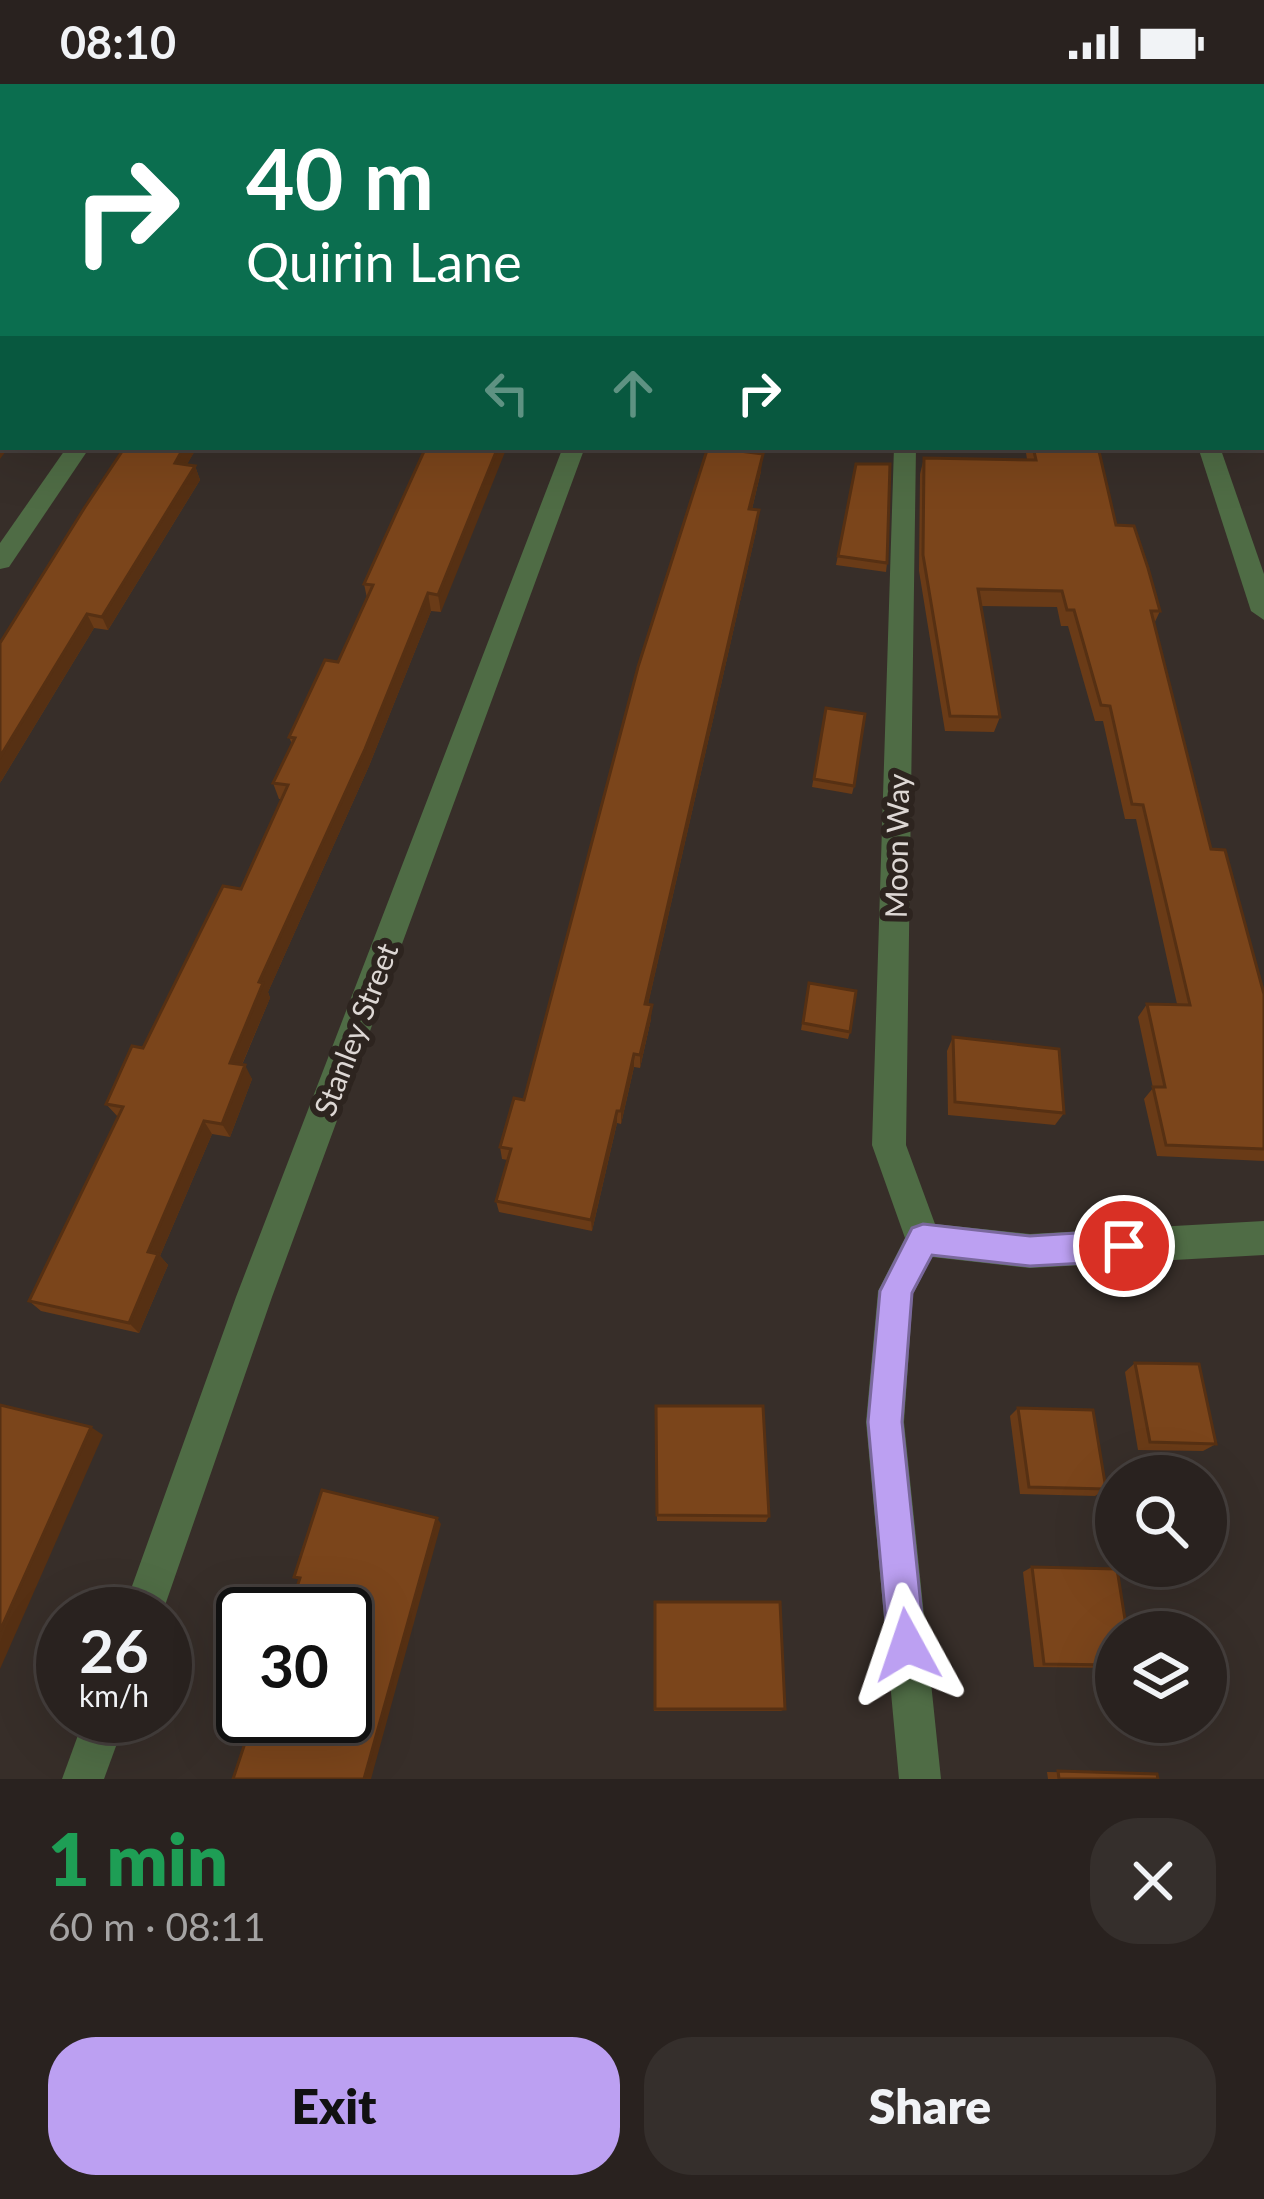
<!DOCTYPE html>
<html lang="en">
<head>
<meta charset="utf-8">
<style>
  body { margin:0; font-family:Lato,sans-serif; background:#352f2c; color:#f1f3f6; height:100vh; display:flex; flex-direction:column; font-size:45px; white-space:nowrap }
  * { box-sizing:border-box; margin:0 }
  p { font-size:39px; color:#a5a4a4 }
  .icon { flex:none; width:66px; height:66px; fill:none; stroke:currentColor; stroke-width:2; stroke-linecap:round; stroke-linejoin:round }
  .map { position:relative; height:1695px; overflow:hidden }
  .details { display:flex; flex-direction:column; background:#29221f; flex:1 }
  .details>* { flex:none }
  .banner { position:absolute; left:0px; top:0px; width:1266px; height:366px; box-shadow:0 12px 48px #0002,0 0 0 3px #453f3d; background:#0b6e4f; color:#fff; overflow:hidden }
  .fabs { position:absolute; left:1095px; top:1371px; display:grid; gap:24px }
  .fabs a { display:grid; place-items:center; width:132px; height:132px; border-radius:50%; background:#29221f; box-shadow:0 12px 48px #0002,0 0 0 3px #453f3d; font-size:60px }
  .speed { position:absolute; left:36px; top:1503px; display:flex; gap:24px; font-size:60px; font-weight:700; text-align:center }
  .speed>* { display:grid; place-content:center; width:156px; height:156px; border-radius:50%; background:#29221f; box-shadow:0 12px 48px #0002,0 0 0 3px #453f3d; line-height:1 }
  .speed small { font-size:30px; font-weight:400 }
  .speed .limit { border:6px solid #111; border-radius:18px; background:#fff; color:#111 }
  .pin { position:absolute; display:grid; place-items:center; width:102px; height:102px; color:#fff; margin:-51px; border:6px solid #fff; border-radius:50%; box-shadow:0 3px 12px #0007 }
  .me { position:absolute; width:132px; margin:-66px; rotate:355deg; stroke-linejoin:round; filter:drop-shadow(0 0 9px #0008) }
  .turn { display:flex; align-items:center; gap:42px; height:252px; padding:0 48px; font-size:54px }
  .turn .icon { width:156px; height:156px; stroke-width:2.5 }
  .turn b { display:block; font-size:84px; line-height:102px }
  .lanes { display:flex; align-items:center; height:114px; padding:0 48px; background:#0003; justify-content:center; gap:60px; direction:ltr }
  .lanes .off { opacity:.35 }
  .round { display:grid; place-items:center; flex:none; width:126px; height:126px; border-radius:48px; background:#352f2c }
  .overview { display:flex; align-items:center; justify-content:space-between; height:204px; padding:0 48px }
  h1 { font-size:72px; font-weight:800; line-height:90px; color:#1e9e55 }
  .primary-button { display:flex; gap:24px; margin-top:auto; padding:24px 48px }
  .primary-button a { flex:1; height:138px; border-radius:48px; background:#bca0f2; color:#111; font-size:48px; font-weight:800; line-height:138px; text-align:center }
  .primary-button a+a { background:#352f2c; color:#f1f3f6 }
  .status { display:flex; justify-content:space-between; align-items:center; height:84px; padding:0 60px; background:#29221f; direction:ltr }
  .status svg { height:33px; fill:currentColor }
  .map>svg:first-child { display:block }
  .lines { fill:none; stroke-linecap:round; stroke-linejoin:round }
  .minor { fill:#4f6c45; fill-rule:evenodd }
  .wall { fill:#6a3b17 }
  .shaded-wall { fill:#563013 }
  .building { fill:#7b451b; stroke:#563013; stroke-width:3 }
  .route { fill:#bca0f2; stroke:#7a689d; stroke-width:3 }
  .labels { text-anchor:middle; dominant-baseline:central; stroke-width:12; stroke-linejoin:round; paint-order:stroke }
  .street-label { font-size:30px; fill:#ddd7d4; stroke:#2d241f }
</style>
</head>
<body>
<div class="status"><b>08:10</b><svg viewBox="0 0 49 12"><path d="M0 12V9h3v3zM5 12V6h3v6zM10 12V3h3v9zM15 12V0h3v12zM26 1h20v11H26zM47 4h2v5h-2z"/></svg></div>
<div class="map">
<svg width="1264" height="1695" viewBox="0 0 1264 1695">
  <rect width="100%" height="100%" fill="#372e29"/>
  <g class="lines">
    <g class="minor">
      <polygon points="124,0 143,0 122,3"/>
      <polygon points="317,0 335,0 315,3"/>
      <polygon points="505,0 523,0 504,3"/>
      <polygon points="697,0 715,0 696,3"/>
      <rect x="900" y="0" width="18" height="3"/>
      <polygon points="1043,0 1065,0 1067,3 1045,3"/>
      <polygon points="1080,0 1098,0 1099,3 1081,3"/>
      <rect x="1263" y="103" width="1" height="12"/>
      <polygon points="3,151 3,166 0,167 0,152"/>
      <polygon points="67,363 90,363 9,483 0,485 0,459"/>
      <polygon points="563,363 585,363 272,1213 162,1530 122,1530 236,1213"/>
      <polygon points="894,363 916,363 906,1061 935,1140 1030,1150 1264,1137 1264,1171 1030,1184 932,1173 913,1210 904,1338 941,1695 899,1695 866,1338 878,1207 905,1154 872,1061"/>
      <polygon points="1198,363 1220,363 1264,490 1264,536 1251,527"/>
      <polygon points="85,1632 127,1632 104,1695 62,1695"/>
    </g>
  </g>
  <g class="wall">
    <polygon points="948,0 1023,0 1024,3 954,3"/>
    <polygon points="125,363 197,363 187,380 195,382 200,396 108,546 94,544 0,699"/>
    <polygon points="426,363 441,528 431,527 369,682 268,908 270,914 242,981 252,995 230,1053 212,1050 160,1172 168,1181 139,1249 41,1227 29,1217 118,1033 106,1020 143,964 241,805 282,715 279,715 273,699 292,660 289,653 338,578 367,514 364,500"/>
    <polygon points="695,363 719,363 761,387 752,425 757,443 648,920 651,935 640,984 634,983 621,1040 617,1039 592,1147 499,1128 496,1117 508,1076 502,1075 500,1063 524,1016 708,365"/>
    <polygon points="1025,363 1098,363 1116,441 1160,527 1154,540 1211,765 1264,910 1264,1077 1157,1072 1144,1015 1153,1004 1138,933 1147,920 1177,920 1136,735 1125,735 1103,637 1095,637 1068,542 1061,542 1057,523 981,522 1000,633 994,648 945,647 919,487 920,390 924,374 1027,375"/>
    <polygon points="856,380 887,479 886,488 836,481"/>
    <polygon points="826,624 854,702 852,710 812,703"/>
    <polygon points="809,899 850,948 848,955 801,946"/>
    <polygon points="953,953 1064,1029 1055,1041 948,1031 947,967"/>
    <polygon points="1135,1279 1216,1360 1203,1367 1138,1366 1125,1288"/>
    <polygon points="656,1322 769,1432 766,1438 657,1437"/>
    <polygon points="1018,1324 1106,1405 1095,1412 1020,1410 1010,1332"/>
    <polygon points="1032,1483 1116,1548 1116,1584 1034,1583 1023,1488"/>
    <polygon points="655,1518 785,1625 781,1627 654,1627"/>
    <polygon points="1047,1688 1157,1690 1158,1695 1048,1695"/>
  </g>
  <g class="shaded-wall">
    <polygon points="3,337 3,363 9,363 0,375 0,341"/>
    <polygon points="184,363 197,363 180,393 175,379"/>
    <polygon points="498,363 507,363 441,528 438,511"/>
    <polygon points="763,370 761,387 748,442 749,425"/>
    <polygon points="195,382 200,396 108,546 102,533"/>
    <polygon points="759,426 757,443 645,934 645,920"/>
    <polygon points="428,509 431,527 369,682 268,908 270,914 237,992 230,979 259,898"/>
    <polygon points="87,530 94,544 0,699 0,673"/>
    <polygon points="652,921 651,935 640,984 640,971"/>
    <polygon points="634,970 634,983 621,1040 621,1027"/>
    <polygon points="245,981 252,995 230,1053 222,1040"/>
    <polygon points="617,1027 617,1039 592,1147 591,1136"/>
    <polygon points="204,1037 212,1050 160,1172 168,1181 139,1249 129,1239 148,1168"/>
    <polygon points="91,1343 103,1351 0,1585 0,1547"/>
    <polygon points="437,1434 441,1440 371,1695 364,1695"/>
  </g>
  <g class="building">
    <polygon points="0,0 23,0 20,3 3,3 3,20 0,23"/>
    <polygon points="202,0 263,0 260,3 200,3"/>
    <polygon points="374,0 428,0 427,3 372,3"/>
    <polygon points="587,0 642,0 641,3 585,3"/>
    <polygon points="776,0 892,0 891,3 775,3"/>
    <polygon points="980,0 1023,0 1024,3 980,3"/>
    <polygon points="1148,0 1264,0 1264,59 1263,3 1149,3"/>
    <polygon points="1263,167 1264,167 1264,241 1263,238"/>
    <polygon points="3,262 3,337 0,341 0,266"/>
    <polygon points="125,363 184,363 175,379 195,382 102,533 87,530 0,673 0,559 85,423"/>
    <polygon points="426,363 498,363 438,511 428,509 365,665 259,898 263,899 230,979 245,981 222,1040 204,1037 148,1168 158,1170 129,1239 29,1217 123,1023 106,1020 132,962 143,964 223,802 241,805 288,701 273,699 295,654 289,653 325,576 338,578 373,501 364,500"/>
    <polygon points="708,363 763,370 749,425 759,426 645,920 652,921 640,971 634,970 621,1027 617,1027 591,1136 496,1117 511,1065 500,1063 514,1014 524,1016 638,583"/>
    <polygon points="1033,363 1098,363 1116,441 1134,442 1148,484 1160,527 1151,527 1211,765 1225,766 1264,910 1264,1065 1166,1061 1153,1003 1165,1003 1147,920 1190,921 1143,721 1132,720 1110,622 1101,621 1074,526 1067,526 1062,507 978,505 1000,633 950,632 923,471 924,374 1036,376"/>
    <polygon points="856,380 890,380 887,479 838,472"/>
    <polygon points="826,624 865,630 854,702 814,695"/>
    <polygon points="809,899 856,907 850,948 803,939"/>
    <polygon points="953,953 1059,965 1064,1029 955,1018"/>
    <polygon points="1135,1279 1199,1280 1216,1360 1150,1358"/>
    <polygon points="0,1321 91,1343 0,1547"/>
    <polygon points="656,1322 763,1322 769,1432 657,1431"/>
    <polygon points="1018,1324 1093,1326 1106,1405 1029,1403"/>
    <polygon points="322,1406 437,1434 364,1695 233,1695 254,1632 345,1632 345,1530 288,1530 300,1494 294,1493"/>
    <polygon points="1032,1483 1117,1485 1127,1548 1116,1548 1116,1581 1044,1580"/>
    <polygon points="655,1518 780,1518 785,1625 655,1625"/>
    <polygon points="1058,1687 1157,1690 1158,1695 1059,1695"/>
  </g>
  <polygon class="route" points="923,1140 1030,1152 1124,1146 1135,1151 1139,1162 1135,1172 1124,1177 1030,1182 932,1171 912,1209 902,1338 925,1561 920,1574 907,1580 894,1574 888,1561 868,1338 880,1207 912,1144"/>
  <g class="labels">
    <g class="street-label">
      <text transform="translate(896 762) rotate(-89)">Moon Way</text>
      <text transform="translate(355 945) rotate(-69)">Stanley Street</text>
    </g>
  </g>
</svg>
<div class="fabs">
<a><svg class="icon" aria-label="search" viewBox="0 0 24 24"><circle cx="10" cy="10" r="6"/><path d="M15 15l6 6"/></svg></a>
<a><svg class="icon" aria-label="layers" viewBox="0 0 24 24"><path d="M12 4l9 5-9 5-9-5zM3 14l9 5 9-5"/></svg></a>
</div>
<div class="speed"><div>26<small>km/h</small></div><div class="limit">30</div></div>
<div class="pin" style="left:1124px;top:1162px;background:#d93025"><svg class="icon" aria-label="arrive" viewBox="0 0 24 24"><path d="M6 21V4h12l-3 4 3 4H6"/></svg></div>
<svg class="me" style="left:907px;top:1561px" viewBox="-20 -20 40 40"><path d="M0-17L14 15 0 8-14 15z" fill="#bca0f2" stroke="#fff" stroke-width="4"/></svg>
<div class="banner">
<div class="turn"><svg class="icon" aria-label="right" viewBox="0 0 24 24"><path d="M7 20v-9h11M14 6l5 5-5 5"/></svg><div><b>40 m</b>Quirin Lane</div></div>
<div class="lanes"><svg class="icon off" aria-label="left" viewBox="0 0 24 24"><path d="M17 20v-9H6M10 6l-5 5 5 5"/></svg><svg class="icon off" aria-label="ahead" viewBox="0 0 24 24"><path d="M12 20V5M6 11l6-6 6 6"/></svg><svg class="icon" aria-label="right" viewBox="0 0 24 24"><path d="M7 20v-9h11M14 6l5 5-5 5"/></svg></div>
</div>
</div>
<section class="details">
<div class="overview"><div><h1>1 min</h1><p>60 m · 08:11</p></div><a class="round"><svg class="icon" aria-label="close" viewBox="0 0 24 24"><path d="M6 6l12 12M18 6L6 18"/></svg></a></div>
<div class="primary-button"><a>Exit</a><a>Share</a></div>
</section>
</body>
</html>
